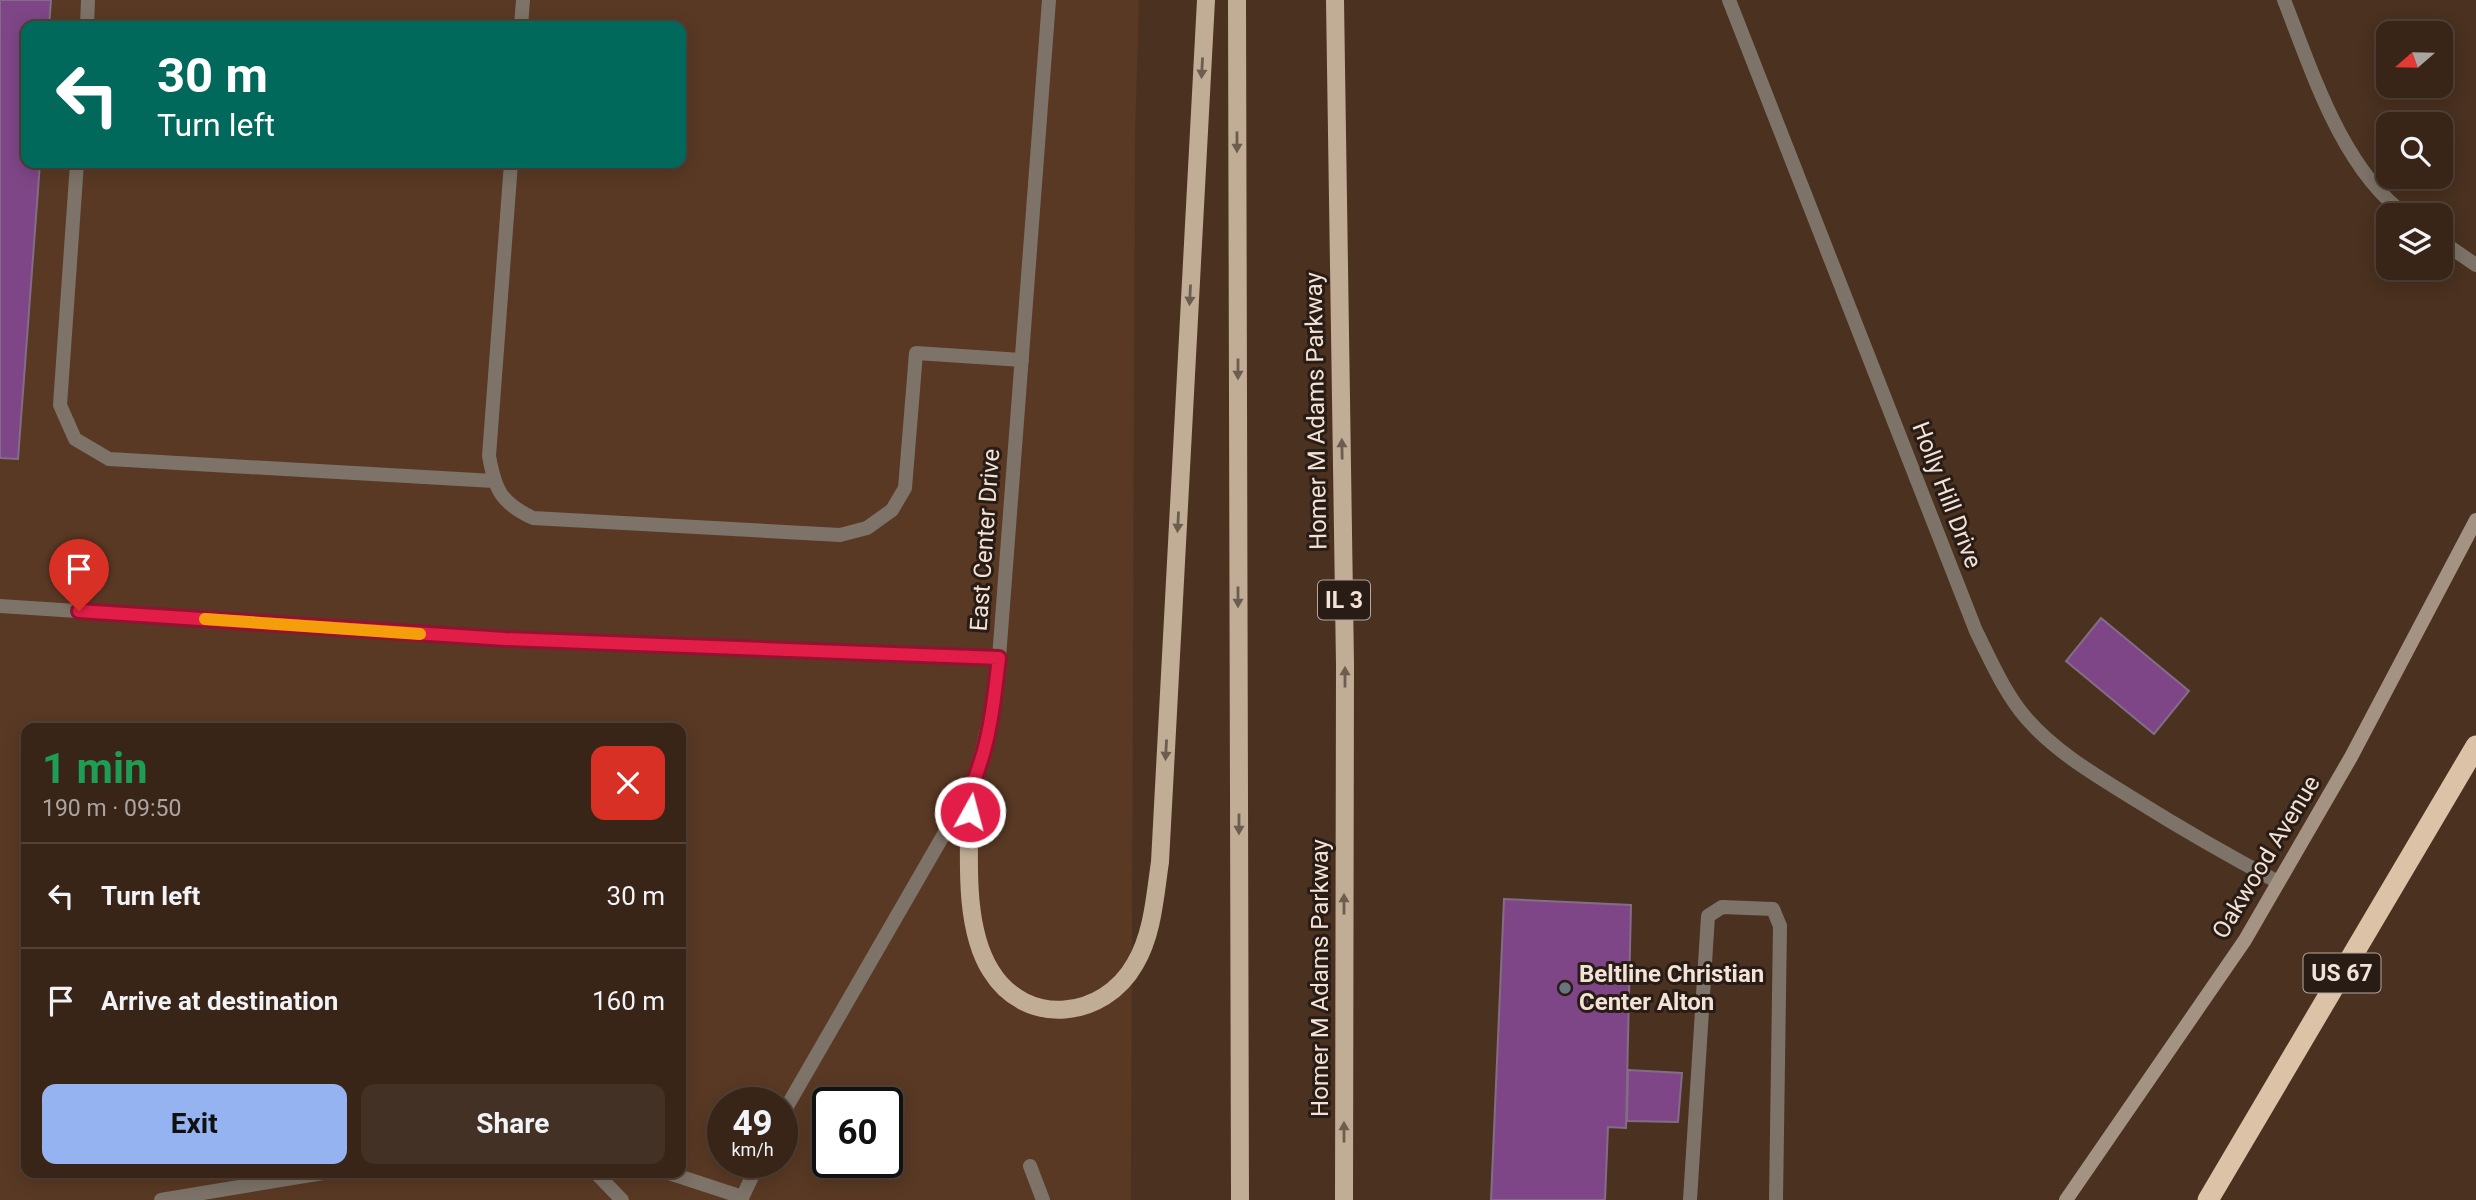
<!DOCTYPE html>
<html lang="en">
<head>
<meta charset="utf-8">
<style>
  body { margin:0; font-family:Roboto,sans-serif; background:#433125; color:#f1f3f6; height:100vh; display:flex; flex-direction:column; font-size:26px; white-space:nowrap }
  * { box-sizing:border-box; margin:0 }
  p { font-size:23px; color:#aba5a2 }
  .icon { flex:none; width:38px; height:38px; fill:none; stroke:currentColor; stroke-width:2; stroke-linecap:round; stroke-linejoin:round }
  .map { position:relative; flex:1; overflow:hidden }
  .drawer { position:absolute; left:21px; top:723px; width:665px; height:455px; display:flex; flex-direction:column; background:#382518; border-radius:14px; box-shadow:0 4px 18px #0003,0 0 0 2px #524237 }
  .drawer>* { flex:none }
  .top-card { position:absolute; left:21px; top:21px; width:665px; height:147px; border-radius:14px; box-shadow:0 4px 18px #0003,0 0 0 2px #524237; background:#00695c; color:#fff; overflow:hidden }
  .needle { width:46px; rotate:250deg }
  .buttons { position:absolute; left:2376px; top:21px; display:grid; gap:14px }
  .buttons a { display:grid; place-items:center; width:77px; height:77px; border-radius:14px; background:#382518; box-shadow:0 4px 18px #0003,0 0 0 2px #524237; font-size:35px }
  .speed { position:absolute; left:707px; top:1087px; display:flex; gap:14px; font-size:35px; font-weight:700; text-align:center }
  .speed>* { display:grid; place-content:center; width:91px; height:91px; border-radius:50%; background:#382518; box-shadow:0 4px 18px #0003,0 0 0 2px #524237; line-height:1 }
  .speed small { font-size:18px; font-weight:400 }
  .speed .limit { border:4px solid #111; border-radius:10px; background:#fff; color:#111 }
  .pin { position:absolute; display:grid; place-items:center; width:60px; height:60px; color:#fff; margin:-72px -30px; border-radius:50% 50% 50% 0; rotate:-45deg; box-shadow:0 0 7px #0007 }
  .pin .icon { rotate:45deg }
  .me { position:absolute; width:77px; margin:-38px; rotate:7deg; stroke-linejoin:round; filter:drop-shadow(0 0 5px #0008) }
  .turn { display:flex; align-items:center; gap:24px; height:147px; padding:0 21px; font-size:32px }
  .turn .icon { width:91px; height:91px; stroke-width:2.5 }
  .turn b { display:block; font-size:49px; line-height:60px }
  .round { display:grid; place-items:center; flex:none; width:74px; height:74px; border-radius:14px; background:#433125 }
  .head { display:flex; align-items:center; justify-content:space-between; height:119px; padding:0 21px }
  h1 { font-size:42px; font-weight:700; line-height:52px; color:#1e9e55 }
  .action { display:flex; gap:14px; margin-top:auto; padding:14px 21px }
  .action a { flex:1; height:80px; border-radius:14px; background:#95b2f1; color:#111; font-size:28px; font-weight:700; line-height:80px; text-align:center }
  .action a+a { background:#433125; color:#f1f3f6 }
  ul { padding:0; list-style:none }
  li { display:flex; align-items:center; gap:21px; height:105px; padding:0 21px; border-top:2px solid #524237 }
  li div { flex:1 }
  li b { display:block; font-size:26px }
  li em { font-style:normal }
  .map>svg:first-child { display:block }
  .built { fill:#593924; fill-rule:evenodd }
  .building { fill:#7e4686; stroke:#836d86; stroke-width:2 }
  .lines { fill:none; stroke-linecap:round; stroke-linejoin:round }
  .lane { stroke:#7d7368; stroke-width:14 }
  .street { stroke:#7d7368; stroke-width:14 }
  .secondary { stroke:#a49382; stroke-width:14 }
  .primary { stroke:#c1ac96; stroke-width:18 }
  .highway { stroke:#dcc3a8; stroke-width:21 }
  .oneway { fill:#6d5d4f }
  .route-casing { stroke:#92132f; stroke-width:18 }
  .route { stroke:#e11d48; stroke-width:12 }
  .slow { stroke:#f59e0b; stroke-width:12 }
  .worship-dot { fill:#6b7280; stroke:#281c15; stroke-width:2.5 }
  .labels { text-anchor:middle; dominant-baseline:central; stroke-width:6; stroke-linejoin:round; paint-order:stroke }
  .shield { fill:#281c15; stroke:#b6a79e; stroke-width:2 }
  .shield-label { font-size:23px; font-weight:bold; fill:#f3e2d8 }
  .street-label { font-size:24px; fill:#f3e2d8; stroke:#281c15 }
  .poi-label { font-size:24px; font-weight:bold; fill:#f3e2d8; stroke:#281c15; text-anchor:start }
</style>
</head>
<body>
<div class="map">
<svg width="2476" height="1200" viewBox="0 0 2476 1200">
  <rect width="100%" height="100%" fill="#4a3120"/>
  <path class="built" d="M0 0H1139L1135 136 1131 1200H0ZM26 26H681V163H26ZM26 728H681V1172H26ZM723 1102H782V1162H723ZM828 1102H887V1162H828Z"/>
  <g class="building">
    <polygon points="0,0 51,0 49,26 26,26 26,163 40,163 18,459 0,458"/>
    <polygon points="2101,618 2189,691 2154,734 2066,661"/>
    <polygon points="1504,899 1631,905 1626,1128 1608,1127 1605,1200 1491,1200"/>
    <polygon points="1628,1070 1682,1073 1678,1122 1627,1121"/>
  </g>
  <g class="lines">
    <g class="lane">
      <polyline points="87,26 88,0"/>
      <polyline points="521,26 523,0"/>
      <polyline points="77,163 60,405 75,439 109,459 494,481"/>
      <path d="M511 163 489 456C495 490 501 503 533 518L840 535 867 528 892 510 905 488 916 353 1022 360"/>
      <polyline points="0,606 505,639 999,658"/>
      <polyline points="1030,1166 1043,1200"/>
      <polyline points="1690,1200 1708,916 1722,907 1773,909 1780,926 1776,1200"/>
    </g>
    <g class="street">
      <path d="M1729 0 1976 631C1991 661 2005 694 2027 719 2057 753 2097 776 2134 799 2182 829 2229 856 2278 882"/>
      <path d="M2284 0C2312 71 2342 169 2406 215"/>
      <polyline points="2441,241 2476,265"/>
      <path d="M782 1115 970 789C986 745 993 703 999 658L1049 0"/>
      <polyline points="595,1172 622,1200"/>
      <polyline points="666,1172 742,1197"/>
      <polyline points="161,1200 329,1172"/>
      <polyline points="741,1200 759,1162"/>
    </g>
    <polyline class="secondary" points="2066,1200 2245,940 2351,757 2476,520"/>
    <g class="primary">
      <polyline points="1237,0 1240,1200"/>
      <polyline points="1335,0 1345,665 1344,1200"/>
      <path d="M970 789C970 843 961 924 991 971 1026 1028 1104 1019 1135 964 1153 934 1155 895 1160 862L1206 0"/>
    </g>
    <polyline class="highway" points="2208,1200 2476,746"/>
  </g>
  <defs><path id="oneway-solid" d="M-6-.8H1V-3.2L6.5 0L1 3.2V.8H-6Z" transform="scale(1.75)"/></defs>
  <g class="oneway">
    <use href="#oneway-solid" transform="translate(1202 68) rotate(93)"/>
    <use href="#oneway-solid" transform="translate(1237 142) rotate(90)"/>
    <use href="#oneway-solid" transform="translate(1190 295) rotate(93)"/>
    <use href="#oneway-solid" transform="translate(1238 369) rotate(90)"/>
    <use href="#oneway-solid" transform="translate(1342 449) rotate(-91)"/>
    <use href="#oneway-solid" transform="translate(1178 522) rotate(93)"/>
    <use href="#oneway-solid" transform="translate(1238 597) rotate(90)"/>
    <use href="#oneway-solid" transform="translate(1345 677) rotate(-90)"/>
    <use href="#oneway-solid" transform="translate(1166 750) rotate(93)"/>
    <use href="#oneway-solid" transform="translate(1239 824) rotate(90)"/>
    <use href="#oneway-solid" transform="translate(1344 904) rotate(-90)"/>
    <use href="#oneway-solid" transform="translate(1344 1132) rotate(-90)"/>
  </g>
  <g class="lines">
    <defs>
      <path id="route" d="M79 611 505 639 999 658C995 690 992 723 983 754 976 777 970 788 970 812"/>
    </defs>
    <use href="#route" class="route-casing"/>
    <use href="#route" class="route"/>
    <polyline class="slow" points="205,619 420,634"/>
  </g>
  <circle class="worship-dot" cx="1565" cy="988" r="7"/>
  <g class="labels">
    <g class="shield">
      <rect x="1318" y="580.5" width="52" height="39" rx="5"/>
      <rect x="2303.5" y="953.5" width="77" height="39" rx="5"/>
    </g>
    <g class="shield-label">
      <text x="1344" y="600">IL 3</text>
      <text x="2342" y="973">US 67</text>
    </g>
    <g class="street-label">
      <text transform="translate(1316 411) rotate(-91)">Homer M Adams Parkway</text>
      <text transform="translate(1947 495) rotate(69)">Holly Hill Drive</text>
      <text transform="translate(985 540) rotate(-86)">East Center Drive</text>
      <text transform="translate(2266 857) rotate(-59)">Oakwood Avenue</text>
      <text transform="translate(1320 978) rotate(-90)">Homer M Adams Parkway</text>
    </g>
    <g class="poi-label">
      <text x="1579" y="974">Beltline Christian<tspan x="1579" dy="28">Center Alton</tspan></text>
    </g>
  </g>
</svg>
<div class="buttons">
<a><svg class="needle" viewBox="-14 -14 28 28"><path d="M0-13l5 13h-10z" fill="#e53935"/><path d="M0 13l5-13h-10z" fill="#aba5a2"/></svg></a>
<a><svg class="icon" aria-label="search" viewBox="0 0 24 24"><circle cx="10" cy="10" r="6"/><path d="M15 15l6 6"/></svg></a>
<a><svg class="icon" aria-label="layers" viewBox="0 0 24 24"><path d="M12 4l9 5-9 5-9-5zM3 14l9 5 9-5"/></svg></a>
</div>
<div class="speed"><div>49<small>km/h</small></div><div class="limit">60</div></div>
<div class="pin" style="left:79px;top:611px;background:#d93025"><svg class="icon" aria-label="arrive" viewBox="0 0 24 24"><path d="M6 21V4h12l-3 4 3 4H6"/></svg></div>
<svg class="me" style="left:970px;top:812px" viewBox="-20 -20 40 40"><circle r="17" fill="#e11d48" stroke="#fff" stroke-width="3"/><path d="M0-11L8 9 0 5-8 9z" fill="#fff"/></svg>
<div class="top-card">
<div class="turn"><svg class="icon" aria-label="left" viewBox="0 0 24 24"><path d="M17 20v-9H6M10 6l-5 5 5 5"/></svg><div><b>30 m</b>Turn left</div></div>
</div>
<section class="drawer">
<div class="head"><div><h1>1 min</h1><p>190 m · 09:50</p></div><a class="round" style="background:#d93025;color:#fff"><svg class="icon" aria-label="close" viewBox="0 0 24 24"><path d="M6 6l12 12M18 6L6 18"/></svg></a></div>
<ul>
<li><svg class="icon" aria-label="left" viewBox="0 0 24 24"><path d="M17 20v-9H6M10 6l-5 5 5 5"/></svg><div><b>Turn left</b></div><em>30 m</em></li>
<li><svg class="icon" aria-label="arrive" viewBox="0 0 24 24"><path d="M6 21V4h12l-3 4 3 4H6"/></svg><div><b>Arrive at destination</b></div><em>160 m</em></li>
</ul>
<div class="action"><a>Exit</a><a>Share</a></div>
</section>
</div>
</body>
</html>
